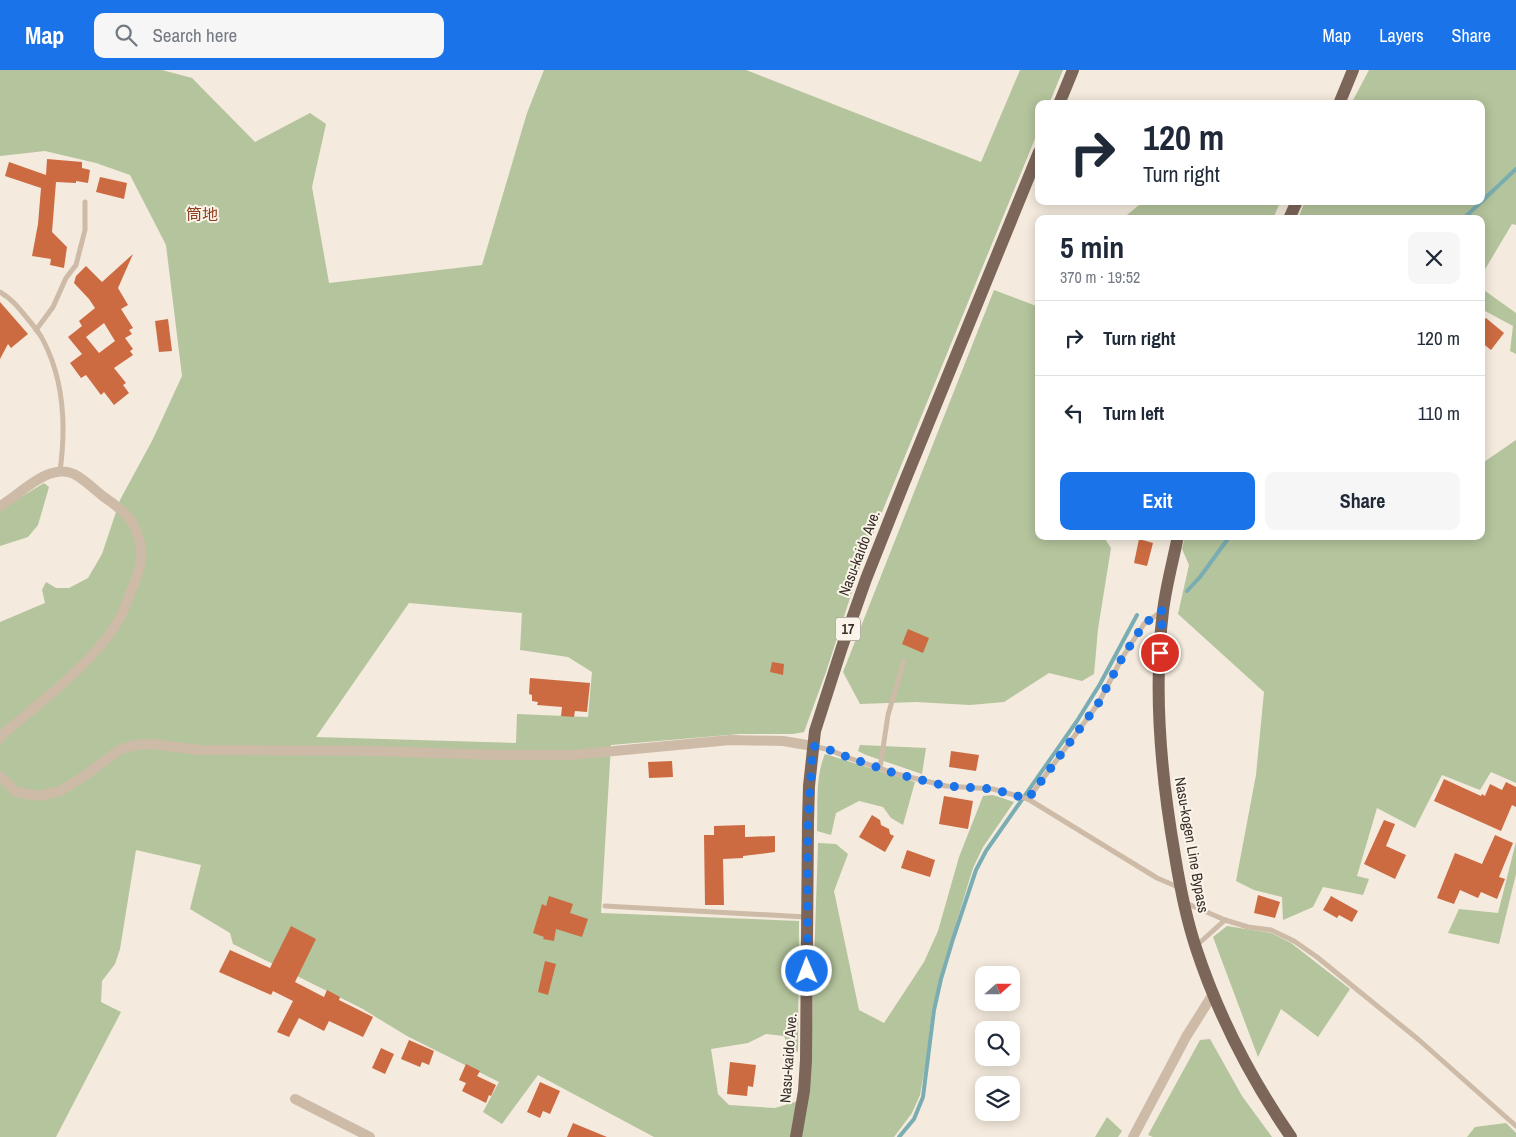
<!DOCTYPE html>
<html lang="en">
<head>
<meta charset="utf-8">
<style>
  body { margin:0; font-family:"Archivo Narrow","Noto Sans JP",sans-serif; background:#f6f6f7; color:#1f2937; height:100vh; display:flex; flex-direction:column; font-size:19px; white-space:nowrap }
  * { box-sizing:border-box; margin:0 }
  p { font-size:16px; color:#747a83 }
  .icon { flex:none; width:28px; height:28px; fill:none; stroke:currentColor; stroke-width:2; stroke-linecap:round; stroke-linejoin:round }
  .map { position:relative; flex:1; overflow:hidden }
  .drawer { position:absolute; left:1035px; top:145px; width:450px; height:325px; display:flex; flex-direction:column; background:#fff; border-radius:10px; box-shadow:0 2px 12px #0003 }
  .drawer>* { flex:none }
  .top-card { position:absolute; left:1035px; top:30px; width:450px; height:105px; border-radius:10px; box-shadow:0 2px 12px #0003; background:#fff; color:#1f2937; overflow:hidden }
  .needle { width:32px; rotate:69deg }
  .tools { position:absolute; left:975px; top:896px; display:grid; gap:10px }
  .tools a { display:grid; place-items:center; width:45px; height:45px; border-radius:10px; background:#fff; box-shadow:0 2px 12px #0003; font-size:25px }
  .pin { position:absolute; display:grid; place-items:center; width:42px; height:42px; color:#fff; margin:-21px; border:2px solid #fff; border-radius:50%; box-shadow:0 1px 5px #0007 }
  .me { position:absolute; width:55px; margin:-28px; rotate:359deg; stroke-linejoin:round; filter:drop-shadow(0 0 4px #0008) }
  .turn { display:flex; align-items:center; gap:18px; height:105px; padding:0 25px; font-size:22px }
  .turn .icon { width:65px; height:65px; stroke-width:2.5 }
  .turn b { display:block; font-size:35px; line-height:42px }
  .round { display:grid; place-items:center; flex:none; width:52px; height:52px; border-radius:10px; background:#f6f6f7 }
  .headline { display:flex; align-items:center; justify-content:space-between; height:85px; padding:0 25px }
  h1 { font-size:30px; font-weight:800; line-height:38px }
  .action { display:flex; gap:10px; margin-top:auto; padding:10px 25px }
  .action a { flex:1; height:58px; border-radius:10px; background:#1a73e8; color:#fff; font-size:20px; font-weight:800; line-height:58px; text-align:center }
  .action a+a { background:#f6f6f7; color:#1f2937 }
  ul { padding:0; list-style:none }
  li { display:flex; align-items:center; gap:15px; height:75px; padding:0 25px; border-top:1px solid #e0e1e3 }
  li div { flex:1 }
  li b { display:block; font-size:19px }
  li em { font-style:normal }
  header { display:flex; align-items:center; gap:30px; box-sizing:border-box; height:70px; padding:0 25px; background:#1a73e8; color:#fff }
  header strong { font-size:24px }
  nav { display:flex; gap:28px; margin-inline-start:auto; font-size:18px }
  .search { width:350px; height:45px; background:#f6f6f7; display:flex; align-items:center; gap:12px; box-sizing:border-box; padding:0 18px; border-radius:10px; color:#747a83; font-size:19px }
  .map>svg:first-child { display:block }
  .green { fill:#b4c49c; fill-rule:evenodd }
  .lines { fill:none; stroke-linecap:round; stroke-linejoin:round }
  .stream { stroke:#7aadb2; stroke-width:4 }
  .building { fill:#cc6b42; fill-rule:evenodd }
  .service { stroke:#cdbba8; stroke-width:5 }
  .minor { stroke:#cdbba8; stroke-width:10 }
  .primary { stroke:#7c6659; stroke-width:12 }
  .route { stroke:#1a73e8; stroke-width:9; stroke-dasharray:0 16.2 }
  .labels { text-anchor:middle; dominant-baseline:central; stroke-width:4; stroke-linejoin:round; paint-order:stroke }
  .shield { fill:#fbf4ea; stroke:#736a63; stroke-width:1 }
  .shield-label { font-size:14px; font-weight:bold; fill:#392f29 }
  .street-label { font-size:15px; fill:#392f29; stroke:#fbf4ea }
  .neighbourhood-label { font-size:16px; fill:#8d3e1d; stroke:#fbf4ea }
</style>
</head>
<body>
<header>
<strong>Map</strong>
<div class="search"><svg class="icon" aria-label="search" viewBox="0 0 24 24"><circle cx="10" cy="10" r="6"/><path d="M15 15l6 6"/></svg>Search here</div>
<nav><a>Map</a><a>Layers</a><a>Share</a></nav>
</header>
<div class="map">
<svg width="1516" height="1067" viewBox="0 0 1516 1067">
  <rect width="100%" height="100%" fill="#f4eadd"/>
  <g class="green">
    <path d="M0 0H162L192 8 255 72 310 43 326 54 312 117 329 213 482 195 527 43 544 0H746L981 92 1020 0H1063L1049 34H1039V59L862 491 826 602 804 662 793 664H740L611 675 601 843 799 851 798 982 790 980 784 966 766 964 748 973 711 979 718 1024 729 1035 775 1038 798 1031 812 956 818 773 836 774 848 784 834 821 859 940 884 953 924 892 938 861 959 787 983 726 993 725 1014 732 983 777 973 798 945 890 932 940 926 992 920 1025 912 1043 894 1067H654L538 1005 502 1054 483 1042 499 1012 407 966 361 938 233 874 230 863 190 839 201 795 136 780 120 879 115 894 102 911 101 932 121 942 56 1067H0V552L45 533 42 520 46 512 56 518H69L88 508 102 484 120 430 153 369 182 306 166 175 130 105 96 93 45 81 0 86ZM409 533 522 543 520 580 568 587 592 602 588 647 517 644 516 673 316 667Z"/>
    <polygon points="1369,0 1516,0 1516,155 1512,154 1481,206 1481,149 1298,149 1305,131 1481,131 1481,34 1351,34"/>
    <polygon points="1144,131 1277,131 1280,132 1273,149 1122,149"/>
    <polygon points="1481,218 1516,243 1516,284 1510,281 1513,256 1485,241 1481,247"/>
    <polygon points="994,220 1039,237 1039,466 1103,466 1111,478 1098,559 1094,604 1082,611 1049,603 1004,632 970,635 916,632 860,634 843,602"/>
    <polygon points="1516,370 1516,713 1491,702 1480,720 1442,705 1415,758 1377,738 1357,806 1369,809 1363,825 1323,817 1313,837 1283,850 1282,827 1254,820 1236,811 1256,705 1264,622 1178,544 1189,495 1182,479 1185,466 1211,466 1210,470 1212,466 1481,466 1481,394"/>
    <polygon points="44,413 49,417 38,455 28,467 0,476 0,440"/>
    <polygon points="860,675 926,678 922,704 866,685 858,681"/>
    <path d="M825 684 915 712 903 755 891 748 883 737 859 731 836 743 831 765 817 761C818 737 815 706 825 684Z"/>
    <polygon points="1516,772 1516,804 1499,874 1448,863 1459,839 1498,843"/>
    <polygon points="1227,856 1271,863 1291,873 1350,919 1318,967 1281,939 1258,987 1213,867"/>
    <polygon points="1210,969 1242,1026 1272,1067 1153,1067 1148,1065 1200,970"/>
    <polygon points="1107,1047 1122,1061 1118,1067 1095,1067"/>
    <polygon points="1506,1053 1516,1063 1516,1067 1467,1067 1475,1057"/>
  </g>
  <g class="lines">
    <g class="stream">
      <polyline points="1463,149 1516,99"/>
      <polyline points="1187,521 1200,507 1230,466"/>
      <polyline points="899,1067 914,1049 923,1027 934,940 941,909 953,869 976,800 986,781 1077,651 1100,614 1137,545"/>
    </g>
  </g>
  <g class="building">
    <polygon points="47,89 82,92 82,98 90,100 88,113 76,111 76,113 56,112 52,162 67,177 64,198 50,195 51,189 32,186 38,154 41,118 5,106 9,92 46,105"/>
    <polygon points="100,107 127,113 124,129 96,122"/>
    <path d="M133 184 118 218 128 235 121 239 133 258 129 260 132 264 125 268 133 279 130 281 133 285 114 298 126 313 123 315 129 323 114 335 104 322 101 325 86 305 81 308 70 293 82 284 68 267 82 256 79 251 95 238 89 229 74 213 76 206 86 196 102 212ZM104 253 115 271 99 283 86 267Z"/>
    <polygon points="0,232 28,264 11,278 8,274 0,289"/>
    <polygon points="1486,248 1504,263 1491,280 1481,272 1481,253"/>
    <polygon points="168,249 172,281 159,282 155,251"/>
    <polygon points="1139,469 1153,473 1147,496 1134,493"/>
    <polygon points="908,559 929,568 923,583 902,574"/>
    <polygon points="772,592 784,594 783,605 770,602"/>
    <polygon points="530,608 590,613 587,642 575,641 574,647 561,646 562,637 537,635 538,632 532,631 532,625 529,624"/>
    <polygon points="951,681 979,685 976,701 949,697"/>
    <polygon points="672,691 673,707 649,708 648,692"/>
    <polygon points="1444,709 1481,726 1482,724 1485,726 1490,714 1502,720 1506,712 1516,717 1516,737 1512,735 1501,761 1434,731"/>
    <polygon points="944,726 973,731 968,759 939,754"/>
    <polygon points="872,745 880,750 881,755 889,759 890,764 894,766 885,782 859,767"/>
    <polygon points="1384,750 1395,754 1386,776 1406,785 1395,809 1364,794"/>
    <polygon points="745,755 745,767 775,766 775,782 743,786 743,788 723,789 724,835 705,835 704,765 714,765 714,756"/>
    <polygon points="1495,765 1513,773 1499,807 1505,809 1497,829 1481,822 1478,828 1460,820 1454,834 1437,828 1455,783 1482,794"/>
    <polygon points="907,780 935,790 930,807 901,798"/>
    <polygon points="1258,825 1280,832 1275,848 1254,843"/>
    <polygon points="549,826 573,834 570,843 588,849 582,867 556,859 554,871 543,869 544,867 533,863 542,834 546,836"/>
    <polygon points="1331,826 1358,841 1352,852 1339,845 1337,848 1323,840"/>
    <polygon points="291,856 316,869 295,912 324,927 327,920 340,927 339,930 373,947 363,967 329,951 324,961 299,948 289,967 277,962 293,931 273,921 271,925 219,902 230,880 270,898"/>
    <polygon points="545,891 556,894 548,925 538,922"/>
    <polygon points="409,970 434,981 429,995 422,992 420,997 401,989"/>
    <polygon points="381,978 394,984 385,1004 372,998"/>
    <polygon points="730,992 756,995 753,1017 748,1016 747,1026 727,1024"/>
    <polygon points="466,994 480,1001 477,1006 496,1015 491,1026 489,1025 486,1033 462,1021 466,1013 459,1010"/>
    <polygon points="540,1012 560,1021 550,1044 543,1041 540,1048 527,1042"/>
    <polygon points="573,1053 607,1067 567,1067"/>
  </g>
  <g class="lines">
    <g class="service">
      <path d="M0 222C12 229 19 238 27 248 33 255 39 262 43 270 64 310 66 358 60 401"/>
      <polyline points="36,260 53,237 66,208 76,195 85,160 85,132"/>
      <polyline points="813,676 830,680 849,688 897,704 946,716 993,719 1028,729 1157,808 1178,817"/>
      <polyline points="880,698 888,645 904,591"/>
      <polyline points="1028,729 1098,634 1122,588 1144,554 1162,541"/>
      <polyline points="1186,833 1225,850 1248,857 1271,860 1294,871 1317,887 1419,970 1516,1056"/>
      <polyline points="605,836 806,847"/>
      <polyline points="1196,876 1225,850"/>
    </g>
    <g class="minor">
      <path d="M0 436C20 425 48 392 74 404 84 409 95 420 104 427 113 433 130 446 134 456 146 482 142 496 131 521 128 529 125 538 121 546 98 589 40 633 3 664L0 669"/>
      <polyline points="0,706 16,722 38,726 60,721 83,707 119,680 135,675 152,674 199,680 377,681 494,685 572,685 730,670 783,671 813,676"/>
      <polyline points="295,1029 370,1067"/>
      <polyline points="1133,1067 1186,967 1213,924"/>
    </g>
    <g class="primary">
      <polyline points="1059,34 1073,0"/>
      <polyline points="1339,34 1353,0"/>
      <polyline points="1289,149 1297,131"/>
      <path d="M1178 466C1173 491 1166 516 1163 541 1153 621 1161 706 1175 786 1180 817 1186 848 1196 878 1218 945 1251 1009 1291 1067"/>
      <polyline points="796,1067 804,1021 806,990 808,751 809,716 815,661 842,577 866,509 904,413 1039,82"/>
    </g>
  </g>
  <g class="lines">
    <polyline class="route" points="807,901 808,750 813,676 830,680 850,688 897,704 946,716 993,719 1028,729 1098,634 1122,588 1144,554 1163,540 1160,583"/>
  </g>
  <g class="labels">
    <rect class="shield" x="835.5" y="547.5" width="25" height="23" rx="4"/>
    <g class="shield-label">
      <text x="848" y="559">17</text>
    </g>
    <g class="street-label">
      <text transform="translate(859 483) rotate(-69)">Nasu-kaido Ave.</text>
      <text transform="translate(1192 775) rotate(80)">Nasu-kogen Line Bypass</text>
      <text transform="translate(788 988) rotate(-86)">Nasu-kaido Ave.</text>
    </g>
    <g class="neighbourhood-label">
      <text x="202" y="144">筒地</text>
    </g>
  </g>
</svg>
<div class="tools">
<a><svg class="needle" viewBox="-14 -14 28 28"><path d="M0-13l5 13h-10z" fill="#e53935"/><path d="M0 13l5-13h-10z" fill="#747a83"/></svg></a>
<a><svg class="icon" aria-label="search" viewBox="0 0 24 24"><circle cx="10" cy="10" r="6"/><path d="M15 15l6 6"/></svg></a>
<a><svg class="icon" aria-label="layers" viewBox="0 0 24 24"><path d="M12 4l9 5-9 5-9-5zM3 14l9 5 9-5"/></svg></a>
</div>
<div class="pin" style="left:1160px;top:583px;background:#d93025"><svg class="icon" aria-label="arrive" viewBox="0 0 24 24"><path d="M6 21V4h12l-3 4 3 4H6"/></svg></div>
<svg class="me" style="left:807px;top:901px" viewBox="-20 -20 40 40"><circle r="17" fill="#1a73e8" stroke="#fff" stroke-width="3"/><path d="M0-11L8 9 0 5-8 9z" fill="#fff"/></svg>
<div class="top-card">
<div class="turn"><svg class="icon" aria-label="right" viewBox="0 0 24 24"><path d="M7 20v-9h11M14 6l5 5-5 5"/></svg><div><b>120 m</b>Turn right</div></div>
</div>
<section class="drawer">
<div class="headline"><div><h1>5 min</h1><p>370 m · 19:52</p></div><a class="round"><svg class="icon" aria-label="close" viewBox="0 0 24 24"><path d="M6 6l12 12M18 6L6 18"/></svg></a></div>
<ul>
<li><svg class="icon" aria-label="right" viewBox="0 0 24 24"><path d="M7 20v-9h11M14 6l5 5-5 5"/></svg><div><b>Turn right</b></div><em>120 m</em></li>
<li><svg class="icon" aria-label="left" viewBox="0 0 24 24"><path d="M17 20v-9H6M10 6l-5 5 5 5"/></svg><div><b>Turn left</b></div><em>110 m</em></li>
</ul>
<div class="action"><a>Exit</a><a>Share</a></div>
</section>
</div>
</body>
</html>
